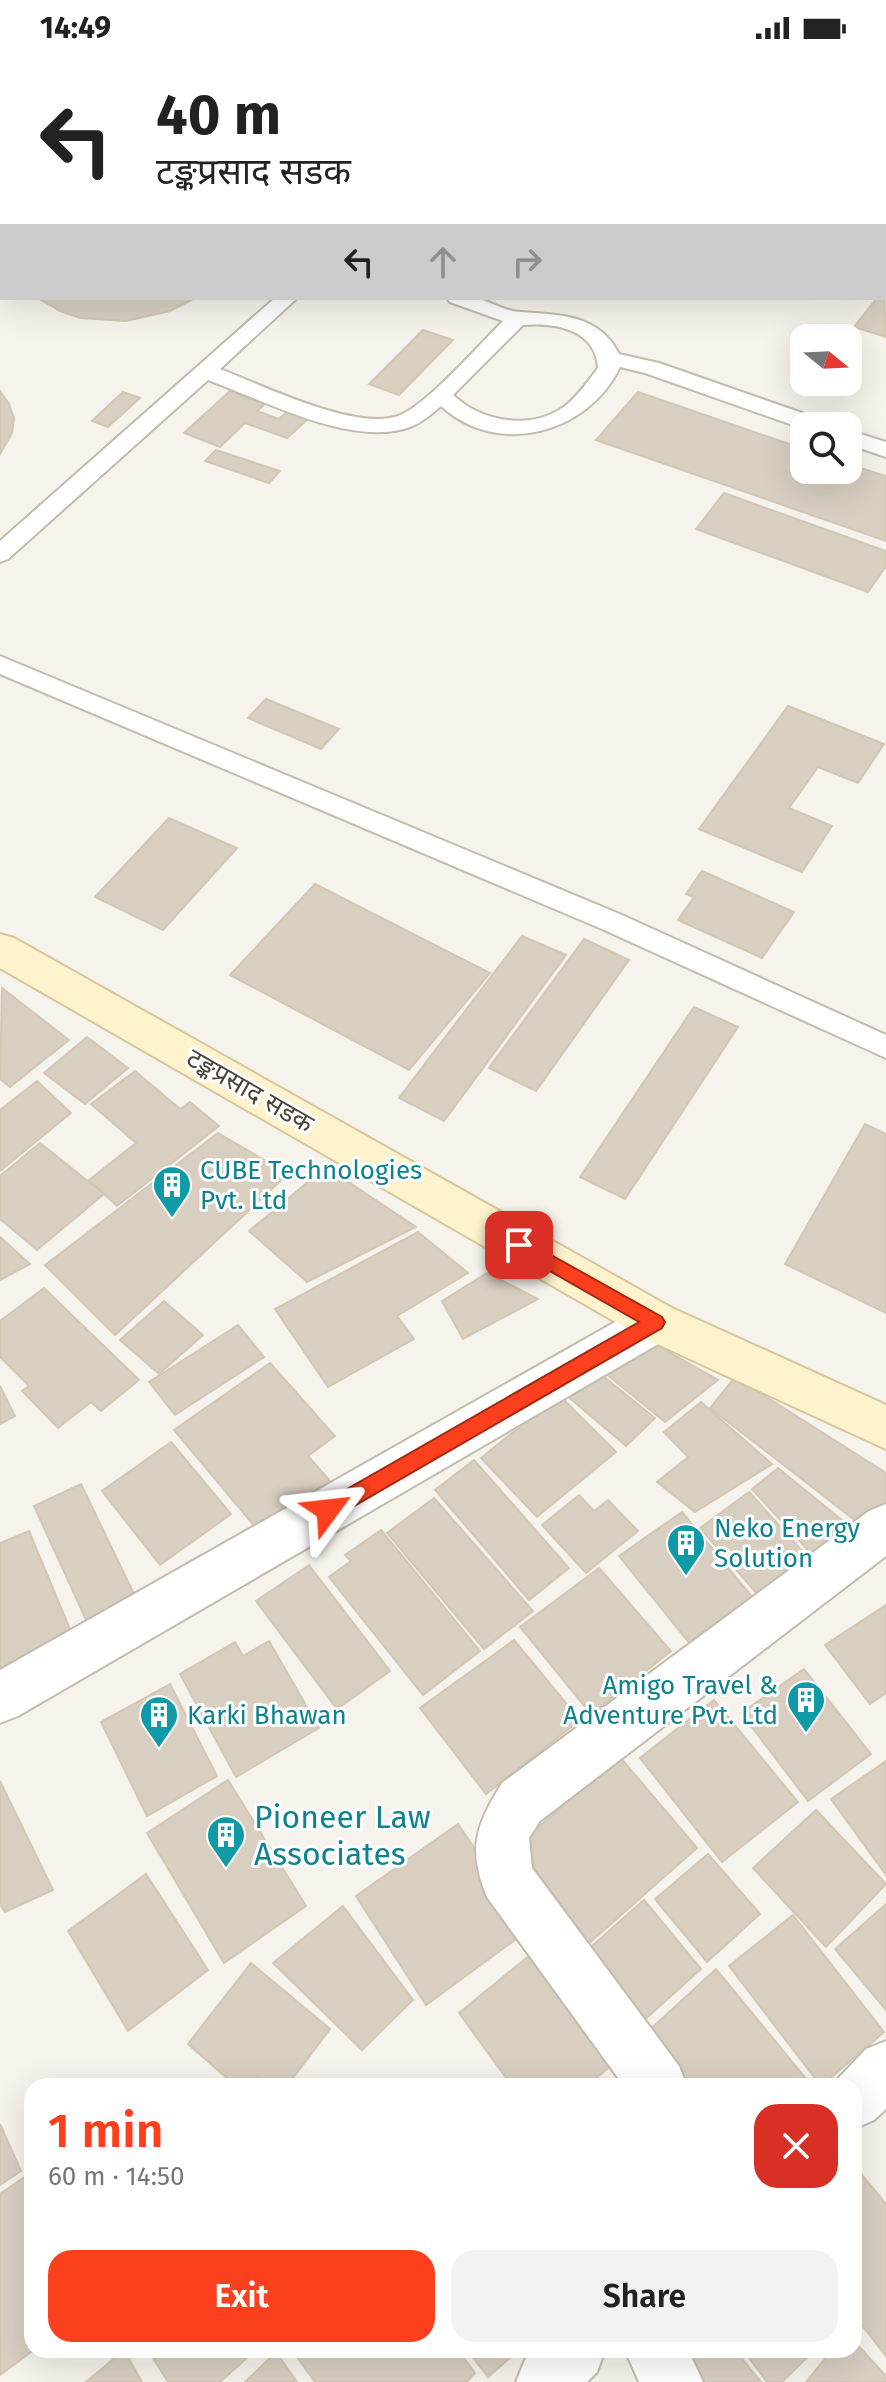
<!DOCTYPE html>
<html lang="en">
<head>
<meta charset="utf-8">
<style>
  body { margin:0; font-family:"Fira Sans","Noto Sans Devanagari",sans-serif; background:#f2f2f2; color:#222; height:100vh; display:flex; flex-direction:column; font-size:30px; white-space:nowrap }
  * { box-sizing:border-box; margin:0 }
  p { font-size:26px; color:#767676 }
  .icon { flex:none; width:44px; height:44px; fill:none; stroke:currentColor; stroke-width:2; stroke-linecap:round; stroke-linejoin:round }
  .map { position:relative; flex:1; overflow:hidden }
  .drawer { position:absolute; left:24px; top:2022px; width:838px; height:280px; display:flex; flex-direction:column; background:#fff; border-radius:24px; box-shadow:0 8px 32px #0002 }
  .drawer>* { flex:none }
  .guide { position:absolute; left:0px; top:0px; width:886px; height:244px; box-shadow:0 8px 32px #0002; background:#fff; color:#222; overflow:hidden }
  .needle { width:52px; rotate:108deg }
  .fabs { position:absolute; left:790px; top:268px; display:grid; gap:16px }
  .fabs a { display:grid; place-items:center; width:72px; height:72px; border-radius:16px; background:#fff; box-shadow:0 8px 32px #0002; font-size:40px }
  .pin { position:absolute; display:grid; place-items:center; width:68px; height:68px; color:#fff; margin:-34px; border-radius:16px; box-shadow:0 4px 12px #0006 }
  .me { position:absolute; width:88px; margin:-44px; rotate:60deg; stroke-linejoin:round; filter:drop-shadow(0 0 6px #0008) }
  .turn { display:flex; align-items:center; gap:28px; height:168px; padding:0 24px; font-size:36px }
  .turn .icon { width:104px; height:104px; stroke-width:2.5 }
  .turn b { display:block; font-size:56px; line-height:68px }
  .lanes { display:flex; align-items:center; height:76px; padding:0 24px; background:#0003; justify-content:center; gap:40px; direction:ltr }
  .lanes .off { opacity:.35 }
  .round { display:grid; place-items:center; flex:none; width:84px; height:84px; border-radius:24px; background:#f2f2f2 }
  .overview { display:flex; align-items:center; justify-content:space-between; height:136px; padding:0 24px }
  h1 { font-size:48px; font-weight:600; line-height:60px; color:#fc3f1d }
  .primary-button { display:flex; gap:16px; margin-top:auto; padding:16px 24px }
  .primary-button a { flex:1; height:92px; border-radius:24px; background:#fc3f1d; color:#fff; font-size:32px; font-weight:600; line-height:92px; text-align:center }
  .primary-button a+a { background:#f2f2f2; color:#222 }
  .status { display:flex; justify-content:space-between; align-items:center; height:56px; padding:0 40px; background:#fff; direction:ltr }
  .status svg { height:22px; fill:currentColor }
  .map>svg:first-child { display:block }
  .building { fill:#d8cfc1; stroke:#d3c7b4; stroke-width:2 }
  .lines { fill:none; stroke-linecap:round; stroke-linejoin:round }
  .lane-casing { stroke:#c2bbae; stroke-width:4 }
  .street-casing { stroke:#c2bbae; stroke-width:4 }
  .secondary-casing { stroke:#d6c79b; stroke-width:4 }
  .lane { fill:#fff; fill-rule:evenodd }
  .street { fill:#fff; fill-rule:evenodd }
  .secondary { fill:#fff3cd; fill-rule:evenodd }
  .route { fill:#fc3f1d; stroke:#a42913; stroke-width:2 }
  .labels { text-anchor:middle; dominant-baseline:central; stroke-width:6; stroke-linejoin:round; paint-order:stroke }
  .street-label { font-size:26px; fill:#4b4439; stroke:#fff }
  .culture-label { font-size:26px; fill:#0d838f; stroke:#fff; text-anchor:start }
  .near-culture-label { font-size:32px; fill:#0d838f; stroke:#fff; text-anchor:start }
</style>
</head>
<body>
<div class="status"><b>14:49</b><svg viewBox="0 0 49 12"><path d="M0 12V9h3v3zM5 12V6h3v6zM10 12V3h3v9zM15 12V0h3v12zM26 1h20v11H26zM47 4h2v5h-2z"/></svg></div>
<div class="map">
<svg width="886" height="2326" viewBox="0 0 886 2326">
  <rect width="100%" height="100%" fill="#f6f3ec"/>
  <g class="building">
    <polygon points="43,0 137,0 40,2"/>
    <polygon points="884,236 886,281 854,271 877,242 884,242"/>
    <polygon points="38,242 195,242 170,255 126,265 80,262 60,255"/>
    <polygon points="423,274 453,284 399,339 369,328"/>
    <polygon points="0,335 9,348 14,362 12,377 0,398"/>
    <polygon points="230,335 265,348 257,355 279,363 289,354 309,362 287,382 245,367 220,391 184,377"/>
    <polygon points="123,336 140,342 108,371 92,365"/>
    <polygon points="638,336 804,393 804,414 848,414 848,408 886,420 886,485 596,384"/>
    <polygon points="216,394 280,415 269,427 205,405"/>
    <polygon points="724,437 886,495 886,510 868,536 696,473"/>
    <polygon points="266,643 339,673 321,693 248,662"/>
    <polygon points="788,650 884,688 858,727 818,711 789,752 832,770 802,816 699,773"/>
    <polygon points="169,762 237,792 163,874 95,841"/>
    <polygon points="702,815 794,856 762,902 678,864 694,841 686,838"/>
    <polygon points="315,828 490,917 409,1014 230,919"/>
    <polygon points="522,880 566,899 444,1065 399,1042"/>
    <polygon points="584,883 629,904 536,1035 489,1012"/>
    <polygon points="2,932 69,984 10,1031 0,1023"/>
    <polygon points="694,951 738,971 625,1143 580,1121"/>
    <polygon points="87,981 128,1012 85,1048 44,1017"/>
    <polygon points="135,1015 180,1053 190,1046 219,1070 117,1150 89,1124 136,1087 91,1048"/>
    <polygon points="37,1025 71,1057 0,1115 0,1054"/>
    <polygon points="865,1068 886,1078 886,1257 785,1208"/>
    <polygon points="218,1077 288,1118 115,1279 45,1209"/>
    <polygon points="40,1087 104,1138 37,1194 0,1163 0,1120"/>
    <polygon points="326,1111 416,1171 307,1226 249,1175"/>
    <polygon points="418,1176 468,1217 397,1260 414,1283 328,1331 275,1253"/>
    <polygon points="0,1181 30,1208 0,1224"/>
    <polygon points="487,1217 538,1243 463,1283 442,1245"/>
    <polygon points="44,1232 139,1324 101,1355 91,1346 58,1372 22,1335 29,1330 0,1301 0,1265"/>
    <polygon points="164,1245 203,1279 159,1318 120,1284"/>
    <polygon points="238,1269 264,1301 175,1359 149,1326"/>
    <polygon points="639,1279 718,1324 665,1366 599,1312"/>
    <polygon points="270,1307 335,1380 308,1400 331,1426 261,1478 174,1374"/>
    <polygon points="593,1312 655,1362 626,1390 566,1339"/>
    <polygon points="735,1321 886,1417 886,1456 870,1476 710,1352"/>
    <polygon points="0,1330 15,1360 0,1368"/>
    <polygon points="559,1339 616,1396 537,1461 481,1402"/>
    <polygon points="701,1346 772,1408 695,1456 657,1426 688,1401 664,1376"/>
    <polygon points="171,1386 231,1458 160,1509 102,1435"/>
    <polygon points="474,1404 569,1512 529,1544 435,1434"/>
    <polygon points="778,1412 848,1469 815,1502 752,1433"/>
    <polygon points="81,1428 136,1542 87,1566 34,1450"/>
    <polygon points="749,1436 814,1508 764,1546 700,1472"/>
    <polygon points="579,1439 594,1455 608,1444 638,1475 586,1517 542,1469"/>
    <polygon points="434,1442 533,1555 484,1593 387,1477"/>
    <polygon points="682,1456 754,1543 690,1588 619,1500"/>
    <polygon points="381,1474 480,1595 423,1639 329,1521 351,1505 345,1499"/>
    <polygon points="29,1475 74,1583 0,1617 0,1487"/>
    <polygon points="309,1509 390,1615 337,1653 256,1545"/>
    <polygon points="599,1512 671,1595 591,1658 520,1571"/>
    <polygon points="886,1549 886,1637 870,1648 825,1589"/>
    <polygon points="514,1584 580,1664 486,1738 420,1652"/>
    <polygon points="269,1585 319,1672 236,1721 180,1618 235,1586 243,1600"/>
    <polygon points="804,1613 871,1698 808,1745 741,1657"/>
    <polygon points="170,1628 217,1720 147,1760 101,1666"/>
    <polygon points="714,1644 798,1746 722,1806 640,1702"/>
    <polygon points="620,1701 697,1792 586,1890 509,1796"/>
    <polygon points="886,1705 886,1819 831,1743"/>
    <polygon points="228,1724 306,1850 224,1907 147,1777"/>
    <polygon points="0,1725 53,1834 5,1856 0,1848"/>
    <polygon points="816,1754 886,1828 826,1891 753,1812"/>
    <polygon points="458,1768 530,1873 426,1949 356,1840"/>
    <polygon points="708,1798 760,1858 707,1906 655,1843"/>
    <polygon points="146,1818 208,1914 128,1975 68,1875"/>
    <polygon points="644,1844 701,1913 641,1967 584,1897"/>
    <polygon points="886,1848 886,1954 835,1893"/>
    <polygon points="343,1850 413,1944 362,1994 273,1907"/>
    <polygon points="793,1859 884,1976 821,2030 729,1910"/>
    <polygon points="546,1886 628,1995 587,2030 512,2030 459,1957"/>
    <polygon points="251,1907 330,1973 287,2030 269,2030 257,2020 250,2030 236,2030 188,1988"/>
    <polygon points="716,1913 812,2030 683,2030 643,1980"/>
    <polygon points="0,2068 21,2115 0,2129"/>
    <polygon points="854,2109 886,2148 886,2300 854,2259"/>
    <polygon points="26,2120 32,2132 34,2294 0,2319 0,2138"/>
    <polygon points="854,2285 886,2320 886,2326 806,2326 832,2294 854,2294"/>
    <polygon points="124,2294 142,2326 86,2326"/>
    <polygon points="148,2294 256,2294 220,2326 168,2326"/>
    <polygon points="292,2294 458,2294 475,2317 467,2326 315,2326"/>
    <polygon points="467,2294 519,2294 488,2321"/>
    <polygon points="677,2294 735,2294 761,2326 702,2326"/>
    <polygon points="743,2294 815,2294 782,2326 767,2326"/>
    <polygon points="276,2296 297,2326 245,2326"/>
  </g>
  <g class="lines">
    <defs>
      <g id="lane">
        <polygon points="547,0 567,0 546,2"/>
        <polygon points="653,0 672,0 652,2"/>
        <polygon points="681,0 704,0 705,2 682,2"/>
        <polygon points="835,0 854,0 834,2"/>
        <polygon points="884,51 886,52 886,64 884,63"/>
        <polygon points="0,77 2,78 2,90 0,89"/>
        <path d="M275 242H297L220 313C262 329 355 375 398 360 425 351 480 288 503 265L450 246 447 242C457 242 469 240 478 243 492 246 506 256 521 256 560 259 599 258 619 298L659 307 825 365 828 370H804V373L645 317 620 311C588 378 497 402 441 350 432 358 421 367 410 371 352 392 263 344 208 324L8 503 0 506V485ZM523 269C556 266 596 274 598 312 588 325 578 340 565 350 531 375 482 366 453 339Z"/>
        <polygon points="848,374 886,386 886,401 848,388"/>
        <polygon points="0,600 622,859 886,979 886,1002 602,873 0,618"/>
      </g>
      <g id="street">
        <polygon points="656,1246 672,1252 679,1266 672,1280 18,1660 0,1667 0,1614 640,1252"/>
        <path d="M886 1448V1500L540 1765 529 1782 532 1812 679 2010 687 2030H624L487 1841C467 1792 476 1770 502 1727L869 1455Z"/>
        <polygon points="886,1985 886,2053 874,2064 854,2073 854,2030 831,2030 866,1993"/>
        <polygon points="534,2294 605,2294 597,2316 587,2326 516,2326 525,2304"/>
        <polygon points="625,2294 688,2294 703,2326 639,2326"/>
      </g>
      <polygon id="secondary" points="0,878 14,882 672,1252 886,1349 886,1393 640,1280 0,912"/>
    </defs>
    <use href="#lane" class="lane-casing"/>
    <use href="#street" class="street-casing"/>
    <use href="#secondary" class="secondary-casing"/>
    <use href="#lane" class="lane"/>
    <use href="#street" class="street"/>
    <use href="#secondary" class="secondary"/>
  </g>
  <polygon class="route" points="519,1181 662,1261 665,1266 662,1272 335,1461 328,1464 321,1461 318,1454 321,1448 639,1266 513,1194 510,1189 513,1183"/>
  <defs>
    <symbol id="building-pin" viewBox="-11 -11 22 30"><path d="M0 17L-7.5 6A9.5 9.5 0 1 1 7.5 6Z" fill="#0f9aa8" stroke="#fff"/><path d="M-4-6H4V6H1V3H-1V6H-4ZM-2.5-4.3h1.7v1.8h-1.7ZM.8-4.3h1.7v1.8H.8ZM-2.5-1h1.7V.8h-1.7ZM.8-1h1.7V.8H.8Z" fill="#fff"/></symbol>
  </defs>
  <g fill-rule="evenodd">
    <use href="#building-pin" x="150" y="1107" width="44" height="60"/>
    <use href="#building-pin" x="664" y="1465" width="44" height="60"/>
    <use href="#building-pin" x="784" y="1622" width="44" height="60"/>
    <use href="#building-pin" x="137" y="1637" width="44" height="60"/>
    <use href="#building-pin" x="204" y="1757" width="44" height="60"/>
  </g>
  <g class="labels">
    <g class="street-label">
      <text transform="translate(250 1035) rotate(30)">टङ्कप्रसाद सडक</text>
    </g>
    <g class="culture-label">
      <text x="200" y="1114">CUBE Technologies<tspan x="200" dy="30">Pvt. Ltd</tspan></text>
      <text x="714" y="1472">Neko Energy<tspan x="714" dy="30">Solution</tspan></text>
      <text x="778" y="1629" text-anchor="end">Amigo Travel &amp;<tspan x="778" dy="30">Adventure Pvt. Ltd</tspan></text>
      <text x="187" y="1659">Karki Bhawan</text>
    </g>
    <g class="near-culture-label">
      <text x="254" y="1761">Pioneer Law<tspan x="254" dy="37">Associates</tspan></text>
    </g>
  </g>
</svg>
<div class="fabs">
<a><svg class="needle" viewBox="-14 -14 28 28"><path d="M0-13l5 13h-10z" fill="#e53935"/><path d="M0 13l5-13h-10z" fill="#767676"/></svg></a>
<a><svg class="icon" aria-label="search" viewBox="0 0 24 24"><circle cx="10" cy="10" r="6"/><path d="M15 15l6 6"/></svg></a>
</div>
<div class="pin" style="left:519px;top:1189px;background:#d93025"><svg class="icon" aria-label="arrive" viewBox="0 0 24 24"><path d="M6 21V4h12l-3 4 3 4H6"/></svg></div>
<svg class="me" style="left:328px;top:1454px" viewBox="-20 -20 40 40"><path d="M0-17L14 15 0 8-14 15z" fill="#fc3f1d" stroke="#fff" stroke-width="4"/></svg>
<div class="guide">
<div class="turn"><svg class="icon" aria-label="left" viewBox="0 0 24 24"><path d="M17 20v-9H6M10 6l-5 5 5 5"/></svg><div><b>40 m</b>टङ्कप्रसाद सडक</div></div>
<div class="lanes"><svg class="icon" aria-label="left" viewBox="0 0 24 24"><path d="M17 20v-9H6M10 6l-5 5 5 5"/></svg><svg class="icon off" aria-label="ahead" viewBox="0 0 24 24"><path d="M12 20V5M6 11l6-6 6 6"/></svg><svg class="icon off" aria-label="right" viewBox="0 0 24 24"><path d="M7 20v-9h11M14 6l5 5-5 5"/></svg></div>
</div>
<section class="drawer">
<div class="overview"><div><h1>1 min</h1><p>60 m · 14:50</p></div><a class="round" style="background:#d93025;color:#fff"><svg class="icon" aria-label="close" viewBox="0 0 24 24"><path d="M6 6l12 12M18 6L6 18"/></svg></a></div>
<div class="primary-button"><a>Exit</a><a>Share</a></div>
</section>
</div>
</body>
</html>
